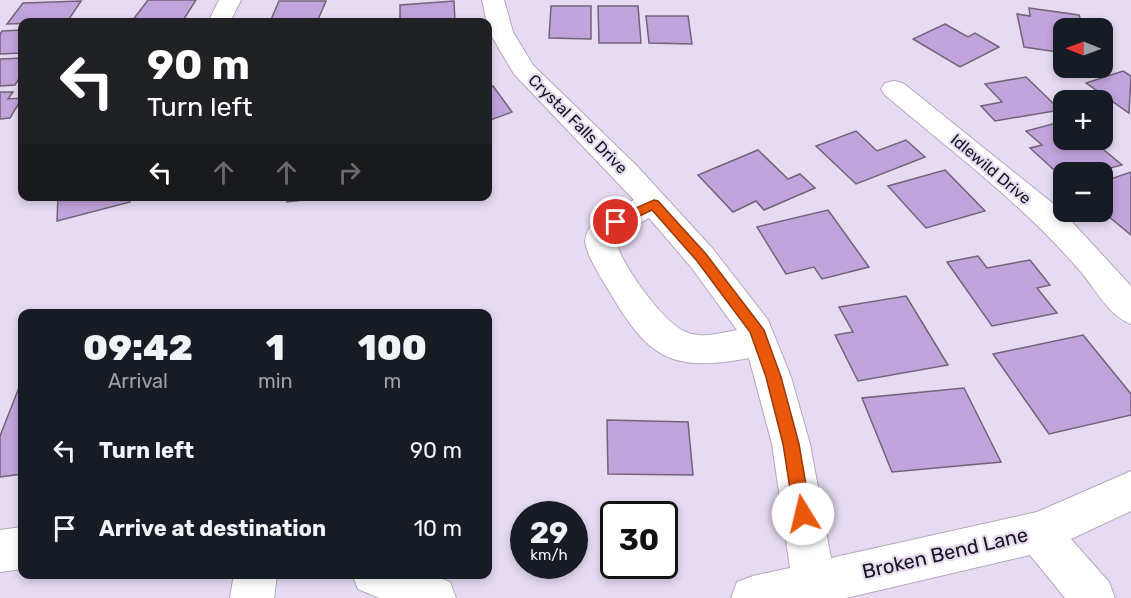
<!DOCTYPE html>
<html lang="en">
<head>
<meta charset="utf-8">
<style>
  body { margin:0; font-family:Rubik,sans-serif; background:#242831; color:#f1f3f6; height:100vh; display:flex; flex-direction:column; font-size:22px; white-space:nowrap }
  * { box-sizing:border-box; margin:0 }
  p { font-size:20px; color:#9ea1a6 }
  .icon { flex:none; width:33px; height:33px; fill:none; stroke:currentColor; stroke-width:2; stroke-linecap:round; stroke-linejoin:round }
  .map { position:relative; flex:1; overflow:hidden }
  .side { position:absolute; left:18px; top:309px; width:474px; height:270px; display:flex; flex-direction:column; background:#171b24; border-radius:12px; box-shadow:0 3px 9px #0003 }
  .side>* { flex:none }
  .top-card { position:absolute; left:18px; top:18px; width:474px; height:183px; border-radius:12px; box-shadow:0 3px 9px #0003; background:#202124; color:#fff; overflow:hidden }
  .needle { width:39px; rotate:271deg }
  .fabs { position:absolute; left:1053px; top:18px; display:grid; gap:12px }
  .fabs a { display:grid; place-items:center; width:60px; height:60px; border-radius:12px; background:#171b24; box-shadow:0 3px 9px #0003; font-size:30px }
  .speed { position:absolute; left:510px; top:501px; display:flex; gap:12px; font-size:30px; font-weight:700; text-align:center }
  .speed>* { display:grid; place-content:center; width:78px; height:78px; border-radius:50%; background:#171b24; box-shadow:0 3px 9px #0003; line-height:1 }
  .speed small { font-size:15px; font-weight:400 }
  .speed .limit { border:3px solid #111; border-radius:9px; background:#fff; color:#111 }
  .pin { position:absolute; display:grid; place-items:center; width:51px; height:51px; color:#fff; margin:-26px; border:3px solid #fff; border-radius:50%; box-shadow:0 2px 6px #0007 }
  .me { position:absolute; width:66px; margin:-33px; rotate:351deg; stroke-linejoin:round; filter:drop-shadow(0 0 4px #0008) }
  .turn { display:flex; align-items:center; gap:21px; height:126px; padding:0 30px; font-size:27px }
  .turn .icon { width:78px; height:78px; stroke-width:2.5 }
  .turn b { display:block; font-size:42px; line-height:51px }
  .lanes { display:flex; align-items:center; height:57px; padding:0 30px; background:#0003; justify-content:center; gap:30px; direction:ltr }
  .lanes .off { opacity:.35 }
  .eta { display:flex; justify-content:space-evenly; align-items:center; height:102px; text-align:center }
  .eta b { font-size:36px; font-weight:800; line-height:42px }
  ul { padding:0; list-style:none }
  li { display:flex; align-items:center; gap:18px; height:78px; padding:0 30px }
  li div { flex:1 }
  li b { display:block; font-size:22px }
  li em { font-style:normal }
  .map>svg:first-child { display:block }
  .building { fill:#c2a4dd; stroke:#6f6478; stroke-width:1.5 }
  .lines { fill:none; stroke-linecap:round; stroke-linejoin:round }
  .minor-casing { stroke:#b3a7bd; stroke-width:2 }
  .minor { fill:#fff; fill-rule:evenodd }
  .route { fill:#ea580c; stroke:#983908; stroke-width:1.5 }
  .labels { text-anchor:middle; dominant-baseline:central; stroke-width:4.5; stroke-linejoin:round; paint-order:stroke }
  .street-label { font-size:16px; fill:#19151d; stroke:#e6dbf2 }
  .near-street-label { font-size:20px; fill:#19151d; stroke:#e6dbf2 }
</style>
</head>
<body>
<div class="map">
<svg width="1131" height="598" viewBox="0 0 1131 598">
  <rect width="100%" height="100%" fill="#e6dbf2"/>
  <g class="building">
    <polygon points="148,0 196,0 182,22 132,21"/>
    <polygon points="81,1 67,22 7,24 23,3"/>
    <polygon points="279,1 326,1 317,22 270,22"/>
    <polygon points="454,1 455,22 400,22 400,5"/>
    <polygon points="551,6 591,6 591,39 549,38"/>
    <polygon points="598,6 638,6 641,43 599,43"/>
    <polygon points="1029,8 1079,15 1083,28 1064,28 1064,53 1024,47 1017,14 1030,16"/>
    <polygon points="646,16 688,16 692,44 649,43"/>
    <polygon points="945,24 968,37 975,33 999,47 960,67 913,39"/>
    <polygon points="22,30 22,53 0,54 0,35 2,31"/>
    <polygon points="22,58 22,74 15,85 0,86 0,59"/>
    <polygon points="1123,71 1131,76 1129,113 1086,83"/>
    <polygon points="1026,77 1060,110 995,121 981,106 1002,102 985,84"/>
    <polygon points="493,86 512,112 488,121 488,88"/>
    <polygon points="0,92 13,92 8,99 22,98 10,118 0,119"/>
    <polygon points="1064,121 1064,140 1092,140 1122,165 1095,172 1064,172 1064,179 1030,148 1042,145 1026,131"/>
    <polygon points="856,131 877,151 906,140 925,157 856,184 816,146"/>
    <polygon points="758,150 788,179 800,174 815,188 764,210 756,201 733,212 698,175"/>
    <polygon points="945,170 985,211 926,228 888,186"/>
    <polygon points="1131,172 1131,235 1102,211 1102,182"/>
    <polygon points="58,196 129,196 130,202 57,221"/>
    <polygon points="288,196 337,196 287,202"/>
    <polygon points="828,210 869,267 822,279 814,267 786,274 757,227"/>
    <polygon points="978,256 987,268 1030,260 1050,285 1037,288 1057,313 992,326 947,262"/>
    <polygon points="906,296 948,365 858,381 835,335 853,332 839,307"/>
    <polygon points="1083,335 1131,394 1131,415 1049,434 993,354"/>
    <polygon points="20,385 22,385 22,474 0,477 0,436"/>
    <polygon points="964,388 1001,462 892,472 862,398"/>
    <polygon points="607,420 688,422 693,475 608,474"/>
  </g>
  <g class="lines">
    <defs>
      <g id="minor">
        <polygon points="219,0 241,0 230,22 208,22"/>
        <path d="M482 0H504L513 32 533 65 637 166 713 249 768 320 791 377 810 444 831 558 1037 512 1131 471V511L1071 539 1109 582 1115 598H1065L1030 555 846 598H731L737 582 753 576 790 568 772 444 749 358C671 373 648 358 609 291 600 275 588 259 585 241 588 217 614 208 634 200L514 74 489 32ZM649 218 691 267 737 330C721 333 701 339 686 332 664 324 620 263 616 241L620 234Z"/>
        <path d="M894 81 903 83 1061 210 1131 286V324C1109 316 1096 290 1081 272 1024 205 952 152 885 95L881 89 885 83Z"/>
        <polygon points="22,527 22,569 0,572 0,530"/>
        <polygon points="234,574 277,574 274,598 230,598"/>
        <polygon points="352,574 430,574 450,582 456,598 379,598 358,589"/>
      </g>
    </defs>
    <use href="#minor" class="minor-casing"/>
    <use href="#minor" class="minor"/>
  </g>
  <polygon class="route" points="654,200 658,201 706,254 764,330 781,377 799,444 811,514 809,520 803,522 797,520 794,514 783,444 766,377 750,332 697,261 652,210 616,227 610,222 611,219"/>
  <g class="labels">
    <g class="street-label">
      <text transform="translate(578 124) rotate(45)">Crystal Falls Drive</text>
      <text transform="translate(991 169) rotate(40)">Idlewild Drive</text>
    </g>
    <g class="near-street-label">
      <text transform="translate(945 553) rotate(-13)">Broken Bend Lane</text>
    </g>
  </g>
</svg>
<div class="fabs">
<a><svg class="needle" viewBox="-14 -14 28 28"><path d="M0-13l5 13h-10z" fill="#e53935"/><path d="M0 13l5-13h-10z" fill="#9ea1a6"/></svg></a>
<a>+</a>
<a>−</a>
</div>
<div class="speed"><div>29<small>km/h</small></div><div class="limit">30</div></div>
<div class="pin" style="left:616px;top:222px;background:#d93025"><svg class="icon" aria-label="arrive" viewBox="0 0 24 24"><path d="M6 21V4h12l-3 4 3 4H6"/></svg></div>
<svg class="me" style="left:803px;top:514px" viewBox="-20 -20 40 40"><circle r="19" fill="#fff"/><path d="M0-13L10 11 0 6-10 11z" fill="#ea580c"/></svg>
<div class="top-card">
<div class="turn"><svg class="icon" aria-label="left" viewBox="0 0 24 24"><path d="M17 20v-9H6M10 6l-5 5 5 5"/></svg><div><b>90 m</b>Turn left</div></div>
<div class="lanes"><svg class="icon" aria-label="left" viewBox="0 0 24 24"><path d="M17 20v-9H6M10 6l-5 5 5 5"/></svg><svg class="icon off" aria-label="ahead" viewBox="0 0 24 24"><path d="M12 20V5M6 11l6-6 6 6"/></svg><svg class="icon off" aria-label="ahead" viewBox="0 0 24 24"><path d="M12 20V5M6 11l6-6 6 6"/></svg><svg class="icon off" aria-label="right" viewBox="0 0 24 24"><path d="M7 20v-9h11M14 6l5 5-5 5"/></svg></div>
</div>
<section class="side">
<div class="eta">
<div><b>09:42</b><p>Arrival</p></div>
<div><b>1</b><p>min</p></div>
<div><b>100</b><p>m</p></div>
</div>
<ul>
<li><svg class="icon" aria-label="left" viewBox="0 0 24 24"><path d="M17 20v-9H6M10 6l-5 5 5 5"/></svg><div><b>Turn left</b></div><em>90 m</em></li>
<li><svg class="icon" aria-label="arrive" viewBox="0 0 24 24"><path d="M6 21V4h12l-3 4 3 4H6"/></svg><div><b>Arrive at destination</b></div><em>10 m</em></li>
</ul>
</section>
</div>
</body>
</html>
